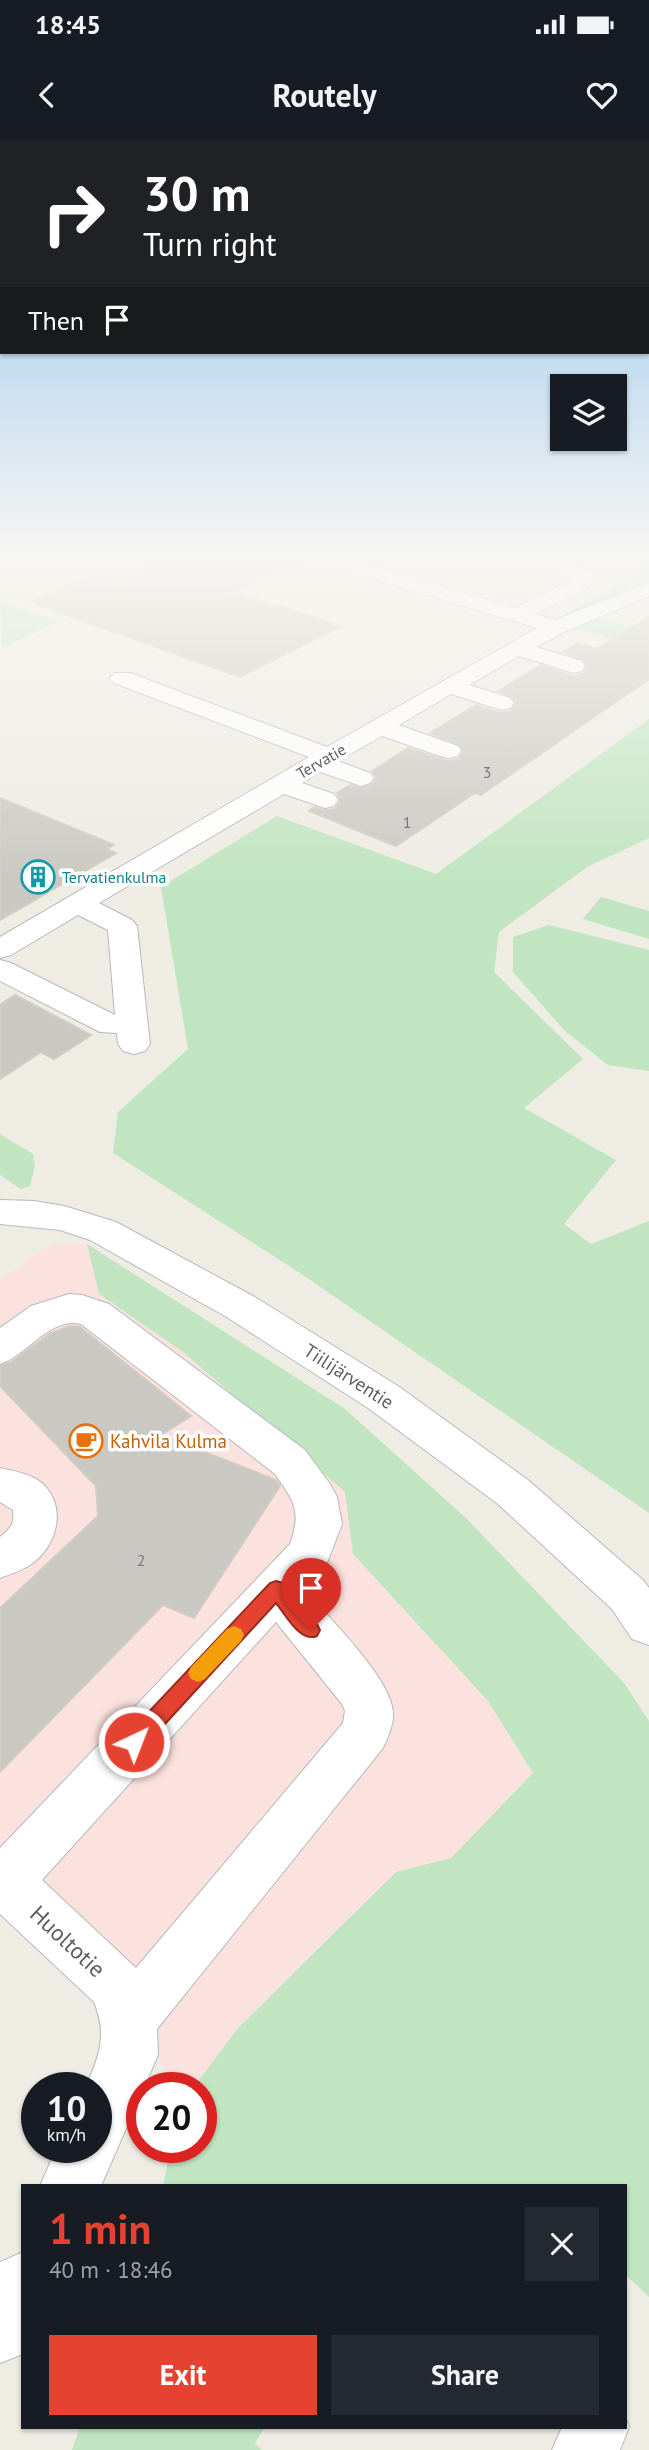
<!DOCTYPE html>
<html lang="en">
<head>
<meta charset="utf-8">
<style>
  body { margin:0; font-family:"PT Sans",sans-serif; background:#242831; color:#f1f3f6; height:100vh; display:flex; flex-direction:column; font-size:26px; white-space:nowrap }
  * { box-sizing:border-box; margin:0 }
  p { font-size:23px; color:#9ea1a6 }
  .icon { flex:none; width:38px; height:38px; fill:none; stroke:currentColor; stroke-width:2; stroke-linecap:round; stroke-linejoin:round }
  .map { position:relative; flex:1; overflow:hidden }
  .details { position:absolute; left:21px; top:2044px; width:606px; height:245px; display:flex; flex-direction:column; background:#171b24; border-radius:0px; box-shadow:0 2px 5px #0004 }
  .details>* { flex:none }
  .guide { position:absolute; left:0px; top:0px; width:649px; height:214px; box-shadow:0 2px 5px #0004; background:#202124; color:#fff; overflow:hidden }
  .tools { position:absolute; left:550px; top:234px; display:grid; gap:14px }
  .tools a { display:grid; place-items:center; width:77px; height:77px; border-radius:0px; background:#171b24; box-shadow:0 2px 5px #0004; font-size:35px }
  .speed { position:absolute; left:21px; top:1932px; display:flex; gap:14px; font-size:35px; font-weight:700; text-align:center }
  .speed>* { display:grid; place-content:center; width:91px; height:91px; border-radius:50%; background:#171b24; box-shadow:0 2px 5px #0004; line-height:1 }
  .speed small { font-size:18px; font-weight:400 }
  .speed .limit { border:10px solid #d22; background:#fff; color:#111 }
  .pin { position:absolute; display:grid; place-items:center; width:60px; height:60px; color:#fff; margin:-72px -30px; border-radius:50% 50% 50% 0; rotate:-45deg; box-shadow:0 0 7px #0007 }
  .pin .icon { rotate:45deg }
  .me { position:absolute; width:77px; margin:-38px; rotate:43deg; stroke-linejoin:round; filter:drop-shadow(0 0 5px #0008) }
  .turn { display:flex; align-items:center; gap:24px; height:147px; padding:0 28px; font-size:32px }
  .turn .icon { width:91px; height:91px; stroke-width:2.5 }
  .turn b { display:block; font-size:49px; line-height:60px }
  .then { display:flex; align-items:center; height:66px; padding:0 28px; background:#0003; gap:14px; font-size:26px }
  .round { display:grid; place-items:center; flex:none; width:74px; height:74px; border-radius:0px; background:#242831 }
  .head { display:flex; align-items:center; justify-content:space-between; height:119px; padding:0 28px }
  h1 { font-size:42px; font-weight:700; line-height:52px; color:#e64231 }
  .action { display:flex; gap:14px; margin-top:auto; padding:14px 28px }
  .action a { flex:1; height:80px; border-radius:0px; background:#e64231; color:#fff; font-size:28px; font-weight:700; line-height:80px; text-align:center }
  .action a+a { background:#242831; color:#f1f3f6 }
  .status { display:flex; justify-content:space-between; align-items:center; height:49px; padding:0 35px; background:#171b24; direction:ltr }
  .status svg { height:19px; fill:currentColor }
  header { display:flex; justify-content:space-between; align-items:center; height:91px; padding:0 28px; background:#171b24; font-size:32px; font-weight:700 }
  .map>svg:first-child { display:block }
  .medical { fill:#fbe2df }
  .green { fill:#c0e5c0 }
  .building { fill:#cac8c2; stroke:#d2cdc2; stroke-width:2 }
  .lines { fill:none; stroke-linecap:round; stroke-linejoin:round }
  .minor-casing { stroke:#b6b9bd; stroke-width:2 }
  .minor { fill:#fff; fill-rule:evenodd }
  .route { fill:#e64231; stroke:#962b20; stroke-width:2 }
  .slow { fill:#f59e0b }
  .labels { text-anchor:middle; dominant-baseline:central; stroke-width:7; stroke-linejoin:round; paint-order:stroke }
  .far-street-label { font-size:16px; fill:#5b5f64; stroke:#fff }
  .number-label { font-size:16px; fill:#77797c }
  .far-culture-label { font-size:16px; fill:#0d838f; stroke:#fff; text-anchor:start }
  .street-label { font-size:19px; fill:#5b5f64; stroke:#fff }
  .food-label { font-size:19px; fill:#c56008; stroke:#fff; text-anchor:start }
  .near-street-label { font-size:23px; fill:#5b5f64; stroke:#fff }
</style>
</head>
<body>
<div class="status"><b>18:45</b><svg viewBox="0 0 49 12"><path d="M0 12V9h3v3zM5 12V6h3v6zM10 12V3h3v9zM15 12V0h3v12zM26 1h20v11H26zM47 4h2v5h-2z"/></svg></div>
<header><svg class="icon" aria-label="back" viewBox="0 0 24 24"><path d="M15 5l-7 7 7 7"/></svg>Routely<svg class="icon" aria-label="heart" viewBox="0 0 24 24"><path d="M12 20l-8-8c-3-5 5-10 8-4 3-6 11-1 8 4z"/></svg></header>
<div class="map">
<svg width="649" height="2310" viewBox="0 0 649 2310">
  <rect width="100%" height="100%" fill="#eeece3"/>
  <polygon class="medical" points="54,1104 87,1104 99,1154 179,1209 345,1352 353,1414 488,1561 533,1633 451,1718 396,1732 238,1888 193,1948 171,1948 130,1835 0,1719 0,1140 34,1115"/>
  <g class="green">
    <polygon points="649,425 649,446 559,479 560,477"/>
    <polygon points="4,462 59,482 2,507 0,464"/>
    <polygon points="598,478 649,493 649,511 575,488"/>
    <polygon points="649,579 649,698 587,727 499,792 494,832 583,919 524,968 616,1020 564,1084 591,1104 649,1081 649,1373 303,1135 113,1013 118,972 188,909 161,747 277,676 436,734"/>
    <polygon points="601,757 649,771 649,799 583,779"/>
    <polygon points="549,785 649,810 649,931 608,925 565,891 513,832 513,797"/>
    <polygon points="0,994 33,1014 35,1026 30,1046 21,1049 0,1035"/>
    <polygon points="87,1104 345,1269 467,1379 624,1543 649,1581 649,2157 625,2134 625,2046 163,2046 171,2007 201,2007 201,1948 193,1948 238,1888 396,1732 451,1718 533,1633 488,1561 353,1414 345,1352 183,1212 99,1154"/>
    <polygon points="80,2287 265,2287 255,2303 262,2310 72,2310"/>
  </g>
  <g class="building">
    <polygon points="162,420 300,420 234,452 341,486 240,537 30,462 99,432 119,439"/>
    <polygon points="649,477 649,539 481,655 475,653 396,706 309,671 314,667 324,670 335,669 340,661 337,653 350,645 360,648 371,645 377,638 372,631 408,608 448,621 459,619 463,612 460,605 430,593 476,565 501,573 511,571 516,561 511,556 498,551 541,525 573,536 583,534 587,527 584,520 562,512 578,503 596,509"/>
    <polygon points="0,658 114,705 107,709 116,713 0,780"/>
    <polygon points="15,855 91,895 54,919 41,912 0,939 0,865"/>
    <polygon points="70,1186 80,1187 191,1276 161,1295 276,1340 280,1346 194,1478 163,1465 0,1632 0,1468 98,1376 96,1346 0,1246 0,1226 11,1222 51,1193"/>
  </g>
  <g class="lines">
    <defs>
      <g id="minor">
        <path d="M320 420H353L515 468 573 439 538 424 535 420C555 420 582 420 595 437L591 446 535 474 555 480 649 443V456L564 492 536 507 582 521 585 526 582 531 574 533 519 516 469 545 510 558 514 563 510 568 502 570 451 554 399 585 458 606 461 611 458 616 449 618 440 616 382 596 338 621 370 633 374 638 370 643 361 646 320 632 302 643 334 654 338 660 334 666 325 668 284 654 99 763 132 780 137 786 150 904 145 911 134 914 123 911 118 904 117 893 100 892 0 841V820L11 823 115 875 108 790 78 775 11 815 0 818V797L309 617 114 543 110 538 114 533H130L327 607 537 488 323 424Z"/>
        <polygon points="0,1060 34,1061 64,1066 116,1082 253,1156 398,1246 528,1340 644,1441 649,1448 649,1505 632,1499 612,1469 498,1364 368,1268 225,1176 90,1100 60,1090 0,1084"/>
        <path d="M69 1154 82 1155 109 1164 305 1310 330 1344 337 1357 342 1384 325 1428 305 1450C328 1477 391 1538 393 1572 394 1584 388 1597 383 1608L157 1889 158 1915 101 2046H40L57 2007H96V1948H85C99 1917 108 1896 94 1862L0 1774V1708L290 1404C302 1371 294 1361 275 1334L81 1184C51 1176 27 1215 0 1224V1188L31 1166ZM276 1482 342 1564 345 1571 343 1583 136 1828 42 1740Z"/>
        <path d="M0 1328C14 1331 34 1334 45 1346 67 1370 56 1408 30 1425 21 1431 10 1434 0 1438V1397C10 1389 15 1384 13 1370L0 1362Z"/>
        <polygon points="23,2112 23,2214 0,2223 0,2122"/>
        <polygon points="625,2276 629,2287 620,2310 552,2310 562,2287 625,2287"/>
      </g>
    </defs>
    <use href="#minor" class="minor-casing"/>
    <use href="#minor" class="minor"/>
  </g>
  <linearGradient id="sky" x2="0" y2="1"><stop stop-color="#8cc1f0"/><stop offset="0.56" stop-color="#f7f6f2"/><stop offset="1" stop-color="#f7f6f2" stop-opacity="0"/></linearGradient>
  <rect width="649" height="744" fill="url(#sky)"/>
  <path class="route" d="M276 1441 283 1443 317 1484 320 1490 317 1496C300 1503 286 1475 276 1463L142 1609 134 1611 127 1609 124 1602 127 1595 270 1443Z"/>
  <polygon class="slow" points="234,1486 241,1489 244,1495 241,1501 205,1539 198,1542 191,1539 188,1533 191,1527 227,1489"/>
  <defs>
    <symbol id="building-ring" viewBox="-11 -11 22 22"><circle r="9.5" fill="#fff" stroke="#0f9aa8" stroke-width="1.5"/><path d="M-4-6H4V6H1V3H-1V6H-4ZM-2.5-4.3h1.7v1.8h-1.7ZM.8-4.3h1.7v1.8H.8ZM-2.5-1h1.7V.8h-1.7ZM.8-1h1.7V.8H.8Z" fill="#0f9aa8"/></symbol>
    <symbol id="cafe-ring" viewBox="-11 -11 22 22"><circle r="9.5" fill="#fff" stroke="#e8710a" stroke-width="1.5"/><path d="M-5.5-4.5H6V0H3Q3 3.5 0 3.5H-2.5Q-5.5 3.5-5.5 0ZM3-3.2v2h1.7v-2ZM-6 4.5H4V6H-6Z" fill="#e8710a"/></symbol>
  </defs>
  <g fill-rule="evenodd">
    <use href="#building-ring" x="19" y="718" width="38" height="38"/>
    <use href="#cafe-ring" x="67" y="1282" width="38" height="38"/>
  </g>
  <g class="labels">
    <g class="far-street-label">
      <text transform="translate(321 621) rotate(-30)">Tervatie</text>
    </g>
    <g class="number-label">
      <text x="487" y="632">3</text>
      <text x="407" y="682">1</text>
      <text x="141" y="1420">2</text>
    </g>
    <g class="far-culture-label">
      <text x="62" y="737">Tervatienkulma</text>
    </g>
    <g class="street-label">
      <text transform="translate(349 1236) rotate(33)">Tiilijärventie</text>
    </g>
    <g class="food-label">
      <text x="110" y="1301">Kahvila Kulma</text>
    </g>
    <g class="near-street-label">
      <text transform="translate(68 1801) rotate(43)">Huoltotie</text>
    </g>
  </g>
</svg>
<div class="tools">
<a><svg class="icon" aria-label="layers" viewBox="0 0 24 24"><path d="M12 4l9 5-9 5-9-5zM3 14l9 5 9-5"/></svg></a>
</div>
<div class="speed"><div>10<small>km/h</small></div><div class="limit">20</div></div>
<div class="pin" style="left:311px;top:1490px;background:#d93025"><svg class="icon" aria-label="arrive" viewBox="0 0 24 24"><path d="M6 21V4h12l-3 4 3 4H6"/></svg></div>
<svg class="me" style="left:134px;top:1602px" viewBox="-20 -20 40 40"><circle r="17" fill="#e64231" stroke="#fff" stroke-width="3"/><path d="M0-11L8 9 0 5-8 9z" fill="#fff"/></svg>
<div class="guide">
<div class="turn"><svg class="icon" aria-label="right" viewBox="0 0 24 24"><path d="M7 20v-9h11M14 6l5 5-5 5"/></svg><div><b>30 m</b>Turn right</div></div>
<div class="then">Then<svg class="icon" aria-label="arrive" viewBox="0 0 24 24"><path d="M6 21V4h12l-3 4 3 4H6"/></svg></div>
</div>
<section class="details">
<div class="head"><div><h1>1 min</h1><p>40 m · 18:46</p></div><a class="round"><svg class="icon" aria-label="close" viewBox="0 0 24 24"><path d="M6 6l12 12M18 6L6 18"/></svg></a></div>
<div class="action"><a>Exit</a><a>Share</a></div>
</section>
</div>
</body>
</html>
